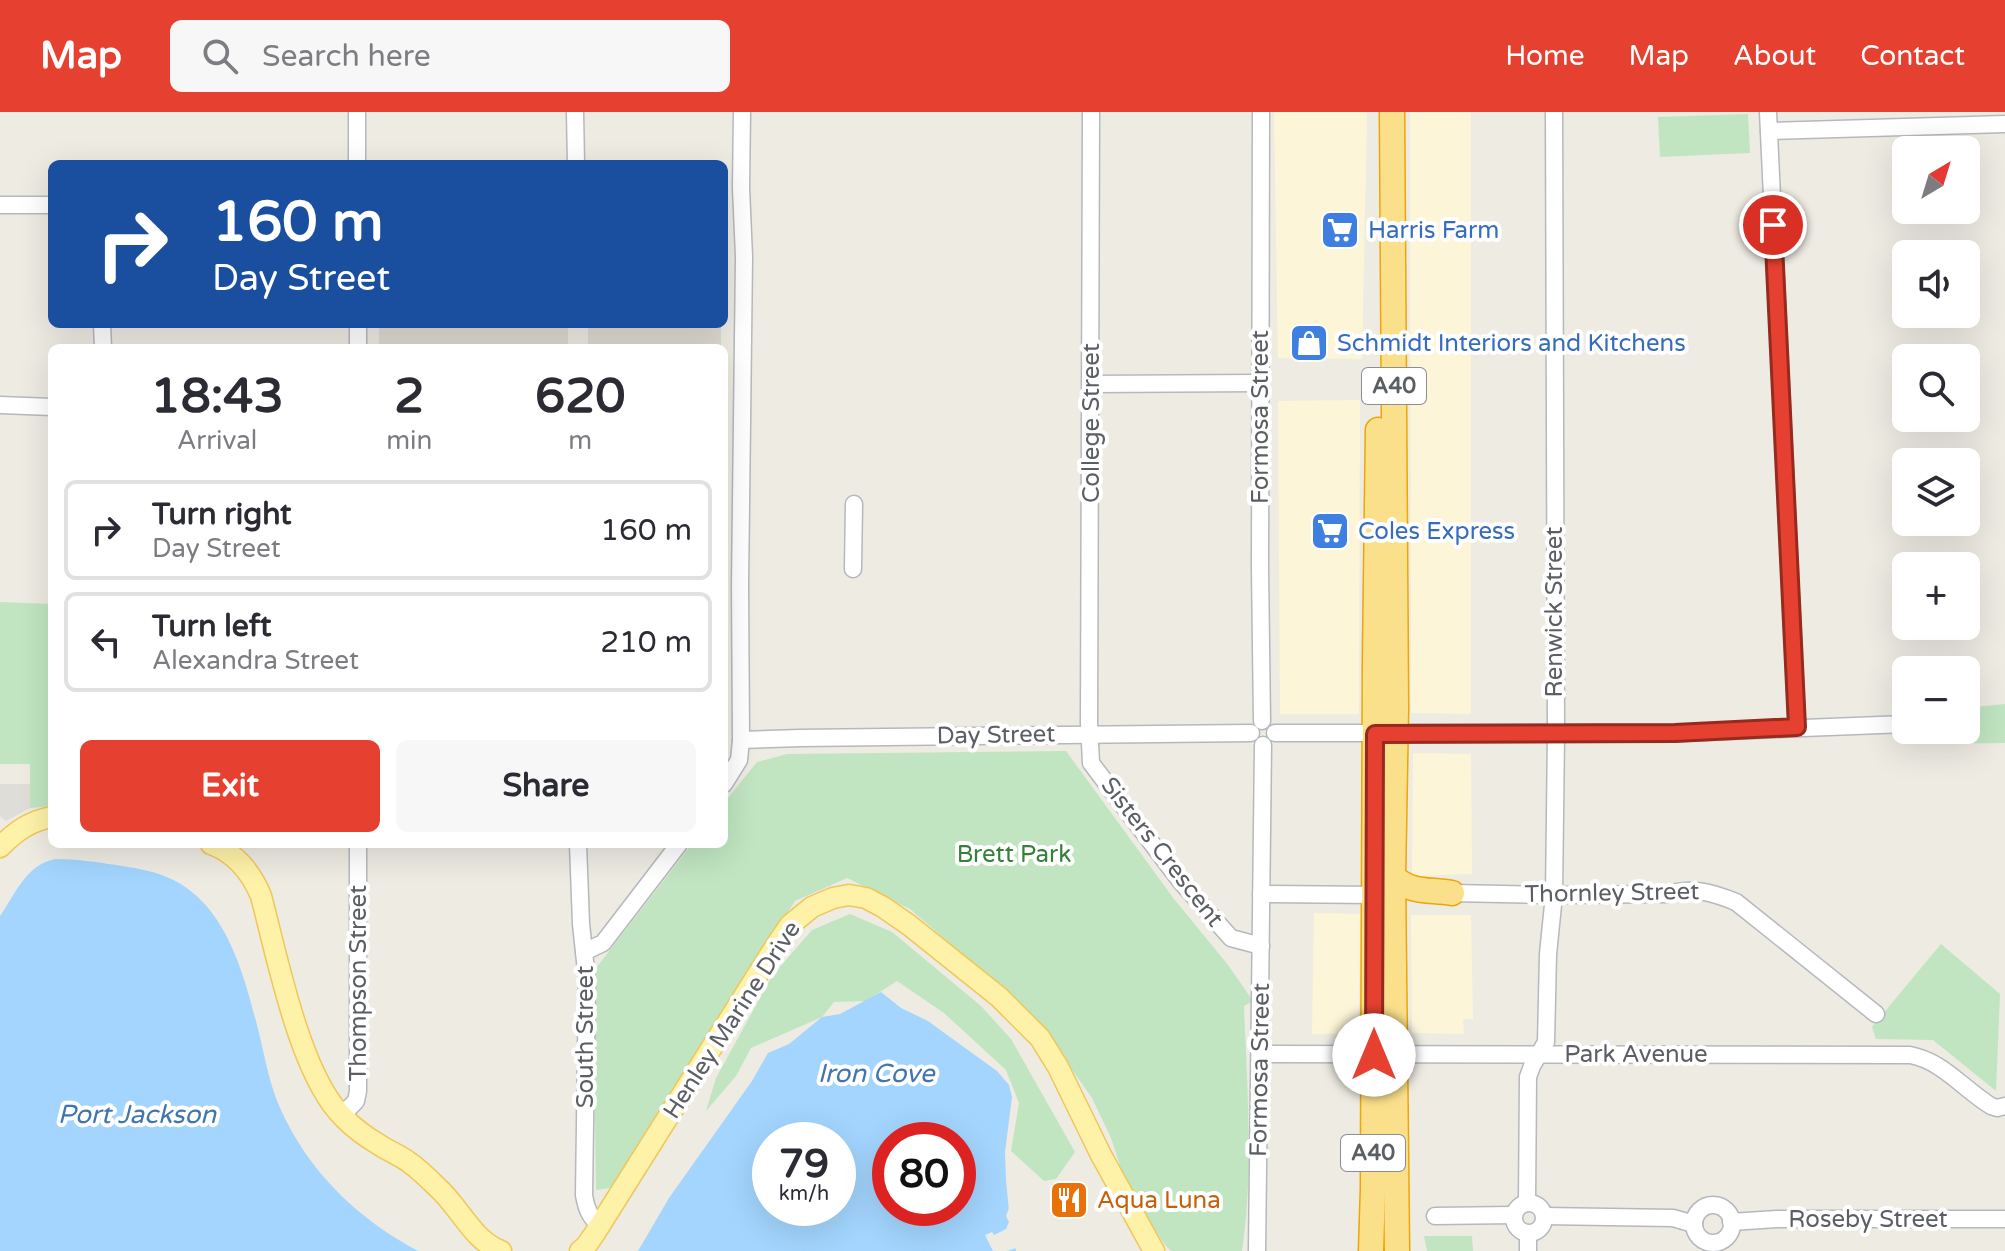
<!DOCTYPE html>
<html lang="en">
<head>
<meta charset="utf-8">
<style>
  body { margin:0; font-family:"Varela Round",sans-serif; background:#f7f7f7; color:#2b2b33; height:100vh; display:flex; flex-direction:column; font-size:30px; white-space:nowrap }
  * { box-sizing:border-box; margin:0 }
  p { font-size:26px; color:#7c7c81 }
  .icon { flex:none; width:44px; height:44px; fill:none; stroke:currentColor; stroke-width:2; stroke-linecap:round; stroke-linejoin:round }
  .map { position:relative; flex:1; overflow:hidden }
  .drawer { position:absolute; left:48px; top:232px; width:680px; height:504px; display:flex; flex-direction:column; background:#fff; border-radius:12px; box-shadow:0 8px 32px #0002 }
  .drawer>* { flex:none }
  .top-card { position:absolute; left:48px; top:48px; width:680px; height:168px; border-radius:12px; box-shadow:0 8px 32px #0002; background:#1a4fa0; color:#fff; overflow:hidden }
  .needle { width:52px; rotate:38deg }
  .tools { position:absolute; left:1892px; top:24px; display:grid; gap:16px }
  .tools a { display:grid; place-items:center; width:88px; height:88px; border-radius:12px; background:#fff; box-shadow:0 8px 32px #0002; font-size:40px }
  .speed { position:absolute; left:752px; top:1010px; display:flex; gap:16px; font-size:40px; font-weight:700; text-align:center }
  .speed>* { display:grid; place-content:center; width:104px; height:104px; border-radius:50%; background:#fff; box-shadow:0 8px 32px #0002; line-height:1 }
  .speed small { font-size:20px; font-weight:400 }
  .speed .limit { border:12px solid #d22; background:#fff; color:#111 }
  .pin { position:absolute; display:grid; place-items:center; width:68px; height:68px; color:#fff; margin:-34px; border:4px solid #fff; border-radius:50%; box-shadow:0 2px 8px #0007 }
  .me { position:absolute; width:88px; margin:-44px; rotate:0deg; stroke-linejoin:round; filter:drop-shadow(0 0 6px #0008) }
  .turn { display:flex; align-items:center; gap:28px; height:168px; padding:0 32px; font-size:36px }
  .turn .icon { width:104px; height:104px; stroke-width:2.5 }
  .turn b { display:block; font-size:56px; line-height:68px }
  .eta { display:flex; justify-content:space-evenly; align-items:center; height:136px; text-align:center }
  .eta b { font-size:48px; font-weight:800; line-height:56px }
  .primary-button { display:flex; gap:16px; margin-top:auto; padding:16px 32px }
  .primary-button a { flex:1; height:92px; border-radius:12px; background:#e64030; color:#fff; font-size:32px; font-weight:800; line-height:92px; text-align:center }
  .primary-button a+a { background:#f7f7f7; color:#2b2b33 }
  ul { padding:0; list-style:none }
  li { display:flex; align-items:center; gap:24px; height:100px; margin:0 16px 12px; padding:0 16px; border:4px solid #e1e1e2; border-radius:12px }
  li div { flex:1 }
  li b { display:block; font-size:30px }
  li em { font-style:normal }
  header { display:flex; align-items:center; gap:48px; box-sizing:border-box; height:112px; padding:0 40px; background:#e64030; color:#fff }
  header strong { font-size:38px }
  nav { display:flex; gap:44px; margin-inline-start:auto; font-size:28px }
  .search { width:560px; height:72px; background:#f7f7f7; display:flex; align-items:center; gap:20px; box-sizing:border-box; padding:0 28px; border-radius:12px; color:#7c7c81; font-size:30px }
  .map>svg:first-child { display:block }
  .commercial { fill:#fdf5d8 }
  .industrial { fill:#dfddd7 }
  .education { fill:#dedad1 }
  .green { fill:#c0e5c0 }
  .water { fill:#a3d5fe; fill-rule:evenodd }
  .pier { fill:#eeebe3 }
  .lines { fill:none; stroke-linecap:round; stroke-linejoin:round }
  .minor-casing { stroke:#b5b9bd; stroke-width:19 }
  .major-casing { stroke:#efc75a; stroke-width:23 }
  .highway-casing { stroke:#eda604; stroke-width:27 }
  .minor { stroke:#fff; stroke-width:16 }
  .major { stroke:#fef1a8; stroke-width:20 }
  .highway { stroke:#fbe08c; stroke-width:24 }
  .route-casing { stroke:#962a1f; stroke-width:20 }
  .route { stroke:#e64030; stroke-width:14 }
  .labels { text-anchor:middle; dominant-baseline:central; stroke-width:8; stroke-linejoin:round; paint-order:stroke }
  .shield { fill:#fff; stroke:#8c8f92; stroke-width:2 }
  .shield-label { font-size:22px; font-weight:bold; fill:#5b5f63 }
  .shop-label { font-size:24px; fill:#366cbe; stroke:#fff; text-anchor:start }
  .street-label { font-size:24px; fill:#5b5f63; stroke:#fff }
  .park-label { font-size:24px; fill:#358139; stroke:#fff }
  .food-label { font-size:24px; fill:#c56008; stroke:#fff; text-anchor:start }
  .water-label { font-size:26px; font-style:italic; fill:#4175af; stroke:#fff }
</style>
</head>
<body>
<header>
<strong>Map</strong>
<div class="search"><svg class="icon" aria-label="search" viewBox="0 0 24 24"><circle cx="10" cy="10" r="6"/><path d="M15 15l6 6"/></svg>Search here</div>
<nav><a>Home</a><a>Map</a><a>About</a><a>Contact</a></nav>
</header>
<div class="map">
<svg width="2005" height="1139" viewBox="0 0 2005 1139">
  <rect width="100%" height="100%" fill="#eeebe3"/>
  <g class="commercial">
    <polygon points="1274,0 1367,0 1362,247 1278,246"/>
    <polygon points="1410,0 1471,0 1471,602 1411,601"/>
    <polygon points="1360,288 1359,602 1280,602 1278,289"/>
    <polygon points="1413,641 1471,642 1472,762 1412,764"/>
    <polygon points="1314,801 1361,802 1358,922 1312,922"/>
    <polygon points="1411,803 1471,803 1473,907 1463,907 1464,922 1412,921"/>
  </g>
  <polygon class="industrial" points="0,672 30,672 30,696 6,709 0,704"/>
  <g class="education">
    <rect x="379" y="212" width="189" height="24"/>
    <rect x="588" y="212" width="133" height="24"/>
  </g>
  <g class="green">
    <polygon points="1748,2 1750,41 1660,45 1658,5"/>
    <polygon points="0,490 52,492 52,694 30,696 30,652 0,652"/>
    <polygon points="2005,592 2005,631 1929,632 1929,618 1966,618 1966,596"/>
    <path d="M1066 639 1174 787 1228 853 1253 889 1244 894C1247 975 1254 1059 1242 1139H1171L1165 1133 1127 1075 1111 1026 1092 986 1044 918 973 851 910 797 847 766 795 789 610 1076 596 1078 593 860 692 732H724V691L757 650 787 642Z"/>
    <polygon points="850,802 892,820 981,894 1011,927 1075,1040 1056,1067 1044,1069 1011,1039 1019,991 1006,958 944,901 897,869 866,889 834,890 822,905 751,936 736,964 706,999 716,966 772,864 812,818"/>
    <polygon points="1941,832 2000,882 1996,979 1933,928 1876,927 1872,915"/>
    <polygon points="1424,1124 1472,1124 1473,1139 1427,1139"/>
  </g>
  <g class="water">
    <path d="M55 747C76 747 96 750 116 753 134 756 152 758 169 766 226 791 244 862 258 917 265 945 269 972 281 998 309 1060 358 1107 418 1139H0V804C16 781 26 753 55 747Z"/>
    <path d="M881 880 901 896 928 909 943 920 997 959 1009 973 1012 985 1005 1040 1006 1068 1010 1110 1016 1139H638L669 1086 752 969 768 941 789 932 822 905 840 902ZM770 1028H838V1096H770ZM890 1028H958V1096H890Z"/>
  </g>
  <polygon class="pier" points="1012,1094 1019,1135 1007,1139 993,1139 985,1123 992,1120 994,1123 1006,1117 1009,1110 1006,1104 1009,1096"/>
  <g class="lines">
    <defs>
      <g id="minor">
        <polyline points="357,0 357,52"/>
        <polyline points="575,0 576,52"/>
        <polyline points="1091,0 1089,611 1091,651 1181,770 1231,826 1261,834"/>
        <polyline points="1261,0 1260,456 1262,609"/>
        <polyline points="1768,0 1797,615"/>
        <polyline points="1769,19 2005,12"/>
        <polyline points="0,93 52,93"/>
        <polyline points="102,212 103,236"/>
        <polyline points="358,212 358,236"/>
        <polyline points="1091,272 1260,271"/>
        <polyline points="0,293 52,295"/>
        <polyline points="853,457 854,392"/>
        <polyline points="1275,621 1675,621 1906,612"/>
        <polyline points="741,628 800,626 1251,621"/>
        <polyline points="724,672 739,648 741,628 740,473 744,145 741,76 742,0"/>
        <path d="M578 732 581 812 587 868 584 1083C586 1095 589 1105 600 1113"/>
        <path d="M1452 781 1554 783 1667 782C1694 775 1711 780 1736 790L1876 902"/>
        <polyline points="1261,782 1375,783"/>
        <polyline points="584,840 603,831 679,732"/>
        <path d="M1260 942 1910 943C1943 949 1963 977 1991 994L1997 996 2005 994"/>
        <polyline points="341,1004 356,989 358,979 358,732"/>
        <circle cx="1529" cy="1106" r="15"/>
        <polyline points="1527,1091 1528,965 1532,954 1546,930 1548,842 1554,783 1556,622 1554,0"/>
        <circle cx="1713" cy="1112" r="19"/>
        <polyline points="1435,1104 1514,1103"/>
        <polyline points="1544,1104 1673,1106 1694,1112"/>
        <polyline points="1731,1110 1777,1107 2005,1107"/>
        <polyline points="1528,1121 1528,1139"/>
        <polyline points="1257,1139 1263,633"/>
      </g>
      <g id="major">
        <path d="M211 732C236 741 251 760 261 784 277 844 300 964 344 1006 354 1016 366 1025 378 1032 388 1039 400 1043 410 1051 420 1058 429 1067 437 1075 460 1095 472 1128 501 1139"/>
        <path d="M0 735C16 719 30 709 52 705"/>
        <polyline points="580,1139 586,1134 595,1121 775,835 790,813 812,795 833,786 849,783 866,786 883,795 909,813 999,885 1040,926 1058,955 1101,1043 1154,1139"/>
      </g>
      <g id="highway">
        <polyline points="1392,0 1396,597 1393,765 1397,1139"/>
        <path d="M1393 765C1413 782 1428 777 1452 781"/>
        <polyline points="1371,1139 1373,1077 1375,548 1378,318"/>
      </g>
    </defs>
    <use href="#minor" class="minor-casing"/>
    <use href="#major" class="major-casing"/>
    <use href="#highway" class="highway-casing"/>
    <use href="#minor" class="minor"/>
    <use href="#major" class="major"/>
    <use href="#highway" class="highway"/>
  </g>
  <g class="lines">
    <defs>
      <polyline id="route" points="1374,943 1375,622 1675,621 1797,615 1773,113"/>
    </defs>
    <use href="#route" class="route-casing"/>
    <use href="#route" class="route"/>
  </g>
  <defs>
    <symbol id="supermarket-square" viewBox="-11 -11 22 22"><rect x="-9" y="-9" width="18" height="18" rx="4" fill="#3f7fe0" stroke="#fff"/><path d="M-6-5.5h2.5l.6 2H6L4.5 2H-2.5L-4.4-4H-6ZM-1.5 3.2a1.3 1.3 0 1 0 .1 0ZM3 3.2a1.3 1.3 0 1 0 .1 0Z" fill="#fff"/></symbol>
    <symbol id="shop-square" viewBox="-11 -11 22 22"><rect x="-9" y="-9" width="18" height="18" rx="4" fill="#3f7fe0" stroke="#fff"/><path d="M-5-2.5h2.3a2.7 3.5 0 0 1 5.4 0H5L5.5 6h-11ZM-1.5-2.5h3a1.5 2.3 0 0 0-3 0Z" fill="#fff"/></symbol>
    <symbol id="restaurant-square" viewBox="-11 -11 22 22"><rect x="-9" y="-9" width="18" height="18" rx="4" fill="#e8710a" stroke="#fff"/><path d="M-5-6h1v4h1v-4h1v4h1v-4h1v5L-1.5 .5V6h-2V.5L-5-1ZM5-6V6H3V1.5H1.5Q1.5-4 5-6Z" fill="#fff"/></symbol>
  </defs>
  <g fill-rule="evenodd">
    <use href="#supermarket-square" x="1318" y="96" width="44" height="44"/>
    <use href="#shop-square" x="1287" y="209" width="44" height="44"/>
    <use href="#supermarket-square" x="1308" y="397" width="44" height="44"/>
    <use href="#restaurant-square" x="1047" y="1066" width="44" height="44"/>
  </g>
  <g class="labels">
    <g class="shield">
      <rect x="1362" y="256" width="64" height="36" rx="6"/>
      <rect x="1341" y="1023" width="64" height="36" rx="6"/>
    </g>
    <g class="shield-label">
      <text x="1394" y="274">A40</text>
      <text x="1373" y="1041">A40</text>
    </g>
    <g class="shop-label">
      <text x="1368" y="118">Harris Farm</text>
      <text x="1337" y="231">Schmidt Interiors and Kitchens</text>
      <text x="1358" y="419">Coles Express</text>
    </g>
    <g class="street-label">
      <text transform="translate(1260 305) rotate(-90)">Formosa Street</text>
      <text transform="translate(1091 311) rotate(-90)">College Street</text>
      <text transform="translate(1554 500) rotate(-90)">Renwick Street</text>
      <text transform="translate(996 623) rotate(-1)">Day Street</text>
      <text transform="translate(1162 740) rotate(52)">Sisters Crescent</text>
      <text transform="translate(1612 781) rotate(-1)">Thornley Street</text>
      <text transform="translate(358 871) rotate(-90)">Thompson Street</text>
      <text transform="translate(732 908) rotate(-57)">Henley Marine Drive</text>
      <text transform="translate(585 925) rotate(-90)">South Street</text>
      <text x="1636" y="942">Park Avenue</text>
      <text transform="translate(1260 958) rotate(-89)">Formosa Street</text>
      <text x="1868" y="1107">Roseby Street</text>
    </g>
    <g class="park-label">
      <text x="1014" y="742">Brett Park</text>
    </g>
    <g class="food-label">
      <text x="1097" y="1088">Aqua Luna</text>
    </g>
    <g class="water-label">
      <text x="876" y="961">Iron Cove</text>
      <text x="137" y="1002">Port Jackson</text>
    </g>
  </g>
</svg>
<div class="tools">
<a><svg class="needle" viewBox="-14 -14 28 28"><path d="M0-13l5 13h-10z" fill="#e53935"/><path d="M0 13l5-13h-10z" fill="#7c7c81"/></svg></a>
<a><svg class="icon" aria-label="sound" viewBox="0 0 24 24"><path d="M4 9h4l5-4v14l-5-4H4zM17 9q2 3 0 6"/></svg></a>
<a><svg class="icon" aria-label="search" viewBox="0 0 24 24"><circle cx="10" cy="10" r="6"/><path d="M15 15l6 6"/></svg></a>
<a><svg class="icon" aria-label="layers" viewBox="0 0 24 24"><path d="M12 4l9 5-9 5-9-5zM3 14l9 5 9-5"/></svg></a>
<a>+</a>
<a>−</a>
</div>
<div class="speed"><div>79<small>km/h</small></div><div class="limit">80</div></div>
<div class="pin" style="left:1773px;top:113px;background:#d93025"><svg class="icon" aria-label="arrive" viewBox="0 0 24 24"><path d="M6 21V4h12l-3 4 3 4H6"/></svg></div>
<svg class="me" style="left:1374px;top:943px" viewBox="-20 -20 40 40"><circle r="19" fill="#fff"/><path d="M0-13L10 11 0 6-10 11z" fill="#e64030"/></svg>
<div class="top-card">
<div class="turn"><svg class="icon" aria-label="right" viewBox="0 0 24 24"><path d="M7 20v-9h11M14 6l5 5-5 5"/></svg><div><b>160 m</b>Day Street</div></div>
</div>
<section class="drawer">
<div class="eta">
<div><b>18:43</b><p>Arrival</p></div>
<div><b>2</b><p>min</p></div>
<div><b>620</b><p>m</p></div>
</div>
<ul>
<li><svg class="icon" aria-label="right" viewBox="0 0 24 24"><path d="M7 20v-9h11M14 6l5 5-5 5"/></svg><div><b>Turn right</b><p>Day Street</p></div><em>160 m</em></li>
<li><svg class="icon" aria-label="left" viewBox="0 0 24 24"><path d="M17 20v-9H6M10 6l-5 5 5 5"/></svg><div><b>Turn left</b><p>Alexandra Street</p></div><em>210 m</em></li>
</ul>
<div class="primary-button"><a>Exit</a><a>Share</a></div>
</section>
</div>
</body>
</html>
